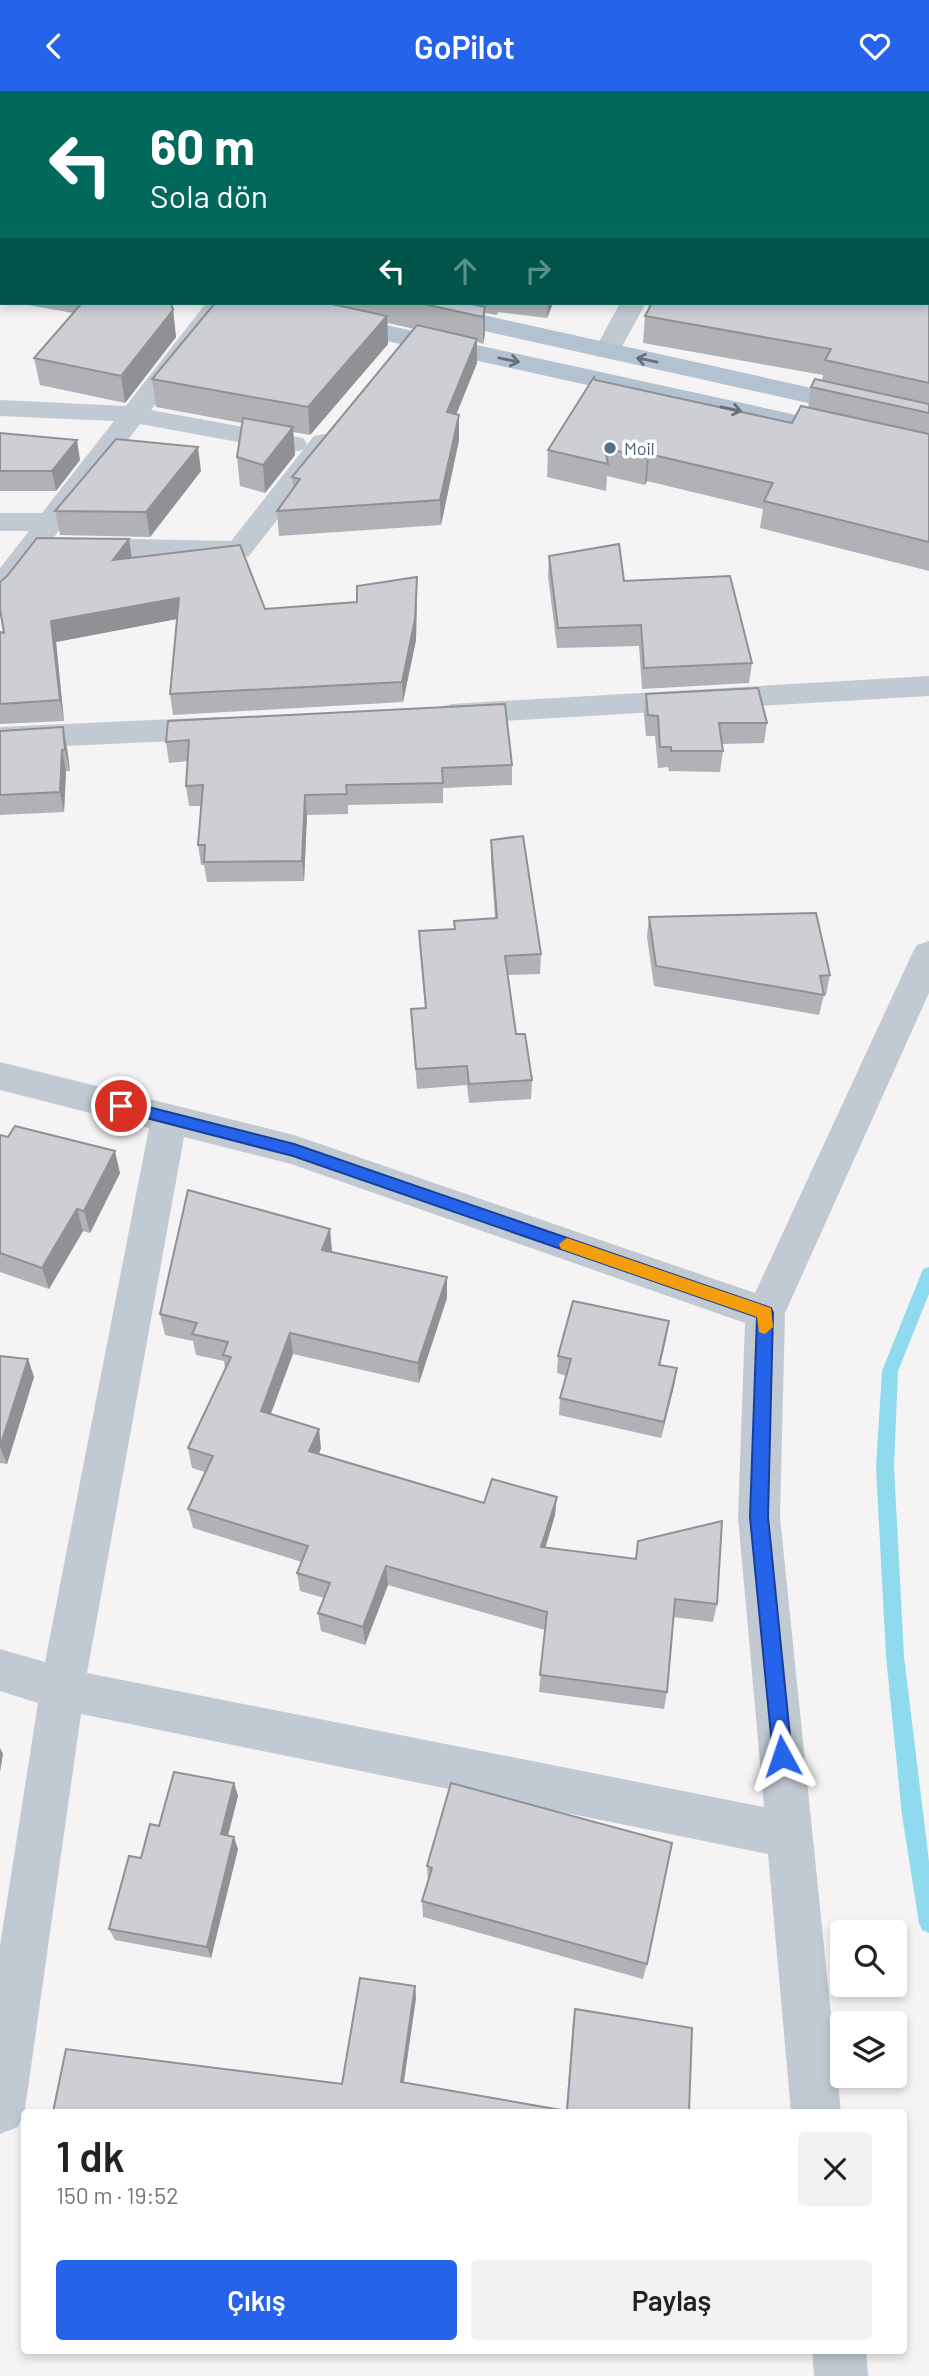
<!DOCTYPE html>
<html lang="tr">
<head>
<meta charset="utf-8">
<style>
  body { margin:0; font-family:Barlow,sans-serif; background:#f2f2f2; color:#222; height:100vh; display:flex; flex-direction:column; font-size:26px; white-space:nowrap }
  * { box-sizing:border-box; margin:0 }
  p { font-size:23px; color:#767676 }
  .icon { flex:none; width:38px; height:38px; fill:none; stroke:currentColor; stroke-width:2; stroke-linecap:round; stroke-linejoin:round }
  .map { position:relative; flex:1; overflow:hidden }
  .drawer { position:absolute; left:21px; top:2018px; width:886px; height:245px; display:flex; flex-direction:column; background:#fff; border-radius:7px; box-shadow:0 4px 10px #0003 }
  .drawer>* { flex:none }
  .hud { position:absolute; left:0px; top:0px; width:929px; height:214px; box-shadow:0 4px 10px #0003; background:#00695c; color:#fff; overflow:hidden }
  .buttons { position:absolute; left:830px; top:1829px; display:grid; gap:14px }
  .buttons a { display:grid; place-items:center; width:77px; height:77px; border-radius:7px; background:#fff; box-shadow:0 4px 10px #0003; font-size:35px }
  .pin { position:absolute; display:grid; place-items:center; width:60px; height:60px; color:#fff; margin:-30px; border:4px solid #fff; border-radius:50%; box-shadow:0 2px 7px #0007 }
  .me { position:absolute; width:77px; margin:-38px; rotate:355deg; stroke-linejoin:round; filter:drop-shadow(0 0 5px #0008) }
  .turn { display:flex; align-items:center; gap:24px; height:147px; padding:0 35px; font-size:32px }
  .turn .icon { width:91px; height:91px; stroke-width:2.5 }
  .turn b { display:block; font-size:49px; line-height:60px }
  .lanes { display:flex; align-items:center; height:66px; padding:0 35px; background:#0003; justify-content:center; gap:35px; direction:ltr }
  .lanes .off { opacity:.35 }
  .round { display:grid; place-items:center; flex:none; width:74px; height:74px; border-radius:7px; background:#f2f2f2 }
  .summary { display:flex; align-items:center; justify-content:space-between; height:119px; padding:0 35px }
  h1 { font-size:42px; font-weight:600; line-height:52px }
  .cta { display:flex; gap:14px; margin-top:auto; padding:14px 35px }
  .cta a { flex:1; height:80px; border-radius:7px; background:#2563eb; color:#fff; font-size:28px; font-weight:600; line-height:80px; text-align:center }
  .cta a+a { background:#f2f2f2; color:#222 }
  header { display:flex; justify-content:space-between; align-items:center; height:91px; padding:0 35px; background:#2563eb; color:#fff; font-size:32px; font-weight:600 }
  .map>svg:first-child { display:block }
  .lines { fill:none; stroke-linecap:round; stroke-linejoin:round }
  .stream { fill:#90daee; fill-rule:evenodd }
  .minor { fill:#c1cad2; fill-rule:evenodd }
  .major { fill:#b3c2d1; fill-rule:evenodd }
  .wall { fill:#b0b2b7 }
  .shaded-wall { fill:#909195 }
  .building { fill:#cdcfd5; stroke:#909195; stroke-width:2 }
  .oneway { stroke:#64717d }
  .route { fill:#2563eb; stroke:#184099; stroke-width:2 }
  .slow { fill:#f59e0b }
  .service-dot { fill:#5c6f8a; stroke:#fff; stroke-width:2.5 }
  .labels { text-anchor:middle; dominant-baseline:central; stroke-width:7; stroke-linejoin:round; paint-order:stroke }
  .far-service-label { font-size:18px; fill:#4e5e75; stroke:#fff; text-anchor:start }
</style>
</head>
<body>
<header><svg class="icon" aria-label="back" viewBox="0 0 24 24"><path d="M15 5l-7 7 7 7"/></svg>GoPilot<svg class="icon" aria-label="heart" viewBox="0 0 24 24"><path d="M12 20l-8-8c-3-5 5-10 8-4 3-6 11-1 8 4z"/></svg></header>
<div class="map">
<svg width="929" height="2285" viewBox="0 0 929 2285">
  <rect width="100%" height="100%" fill="#f5f3f3"/>
  <g class="lines">
    <polygon class="stream" points="929,1176 929,1203 898,1280 894,1376 904,1565 929,1771 929,1842 922,1839 919,1832 902,1724 886,1565 876,1376 882,1280 921,1183 923,1178"/>
    <g class="minor">
      <polygon points="2,2 2,18 0,19 0,3"/>
      <polygon points="206,212 232,212 151,319 303,347 307,353 303,359 293,361 140,333 10,504 0,506 0,477 29,440 0,440 0,422 42,422 114,330 0,325 0,309 126,315"/>
      <polygon points="620,212 646,212 616,266 598,266 594,260"/>
      <polygon points="324,343 334,345 338,351 249,465 239,468 77,465 67,462 62,456 67,450 77,447 231,450 314,345"/>
      <polygon points="929,585 929,605 452,633 441,630 436,623 441,616 452,613"/>
      <polygon points="218,626 229,630 234,637 229,644 218,648 0,658 0,636"/>
      <path d="M929 850V902L785 1222 780 1426 841 2021H791L768 1763 81 1623 25 2018 18 2036 0 2043V1855L38 1612 0 1600V1558L45 1571 149 1037 0 999V971L294 1044 755 1202 912 863 917 854ZM184 1046 291 1073 745 1232 738 1426 764 1716 87 1582Z"/>
      <polygon points="812,2259 866,2259 868,2285 814,2285"/>
    </g>
    <g class="major">
      <polygon points="0,151 2,152 2,167 0,167"/>
      <polygon points="238,212 285,212 929,353 929,369 251,220 242,217"/>
      <polygon points="382,212 429,212 929,323 929,339 395,220 386,217"/>
    </g>
  </g>
  <g class="wall">
    <polygon points="3,0 929,0 929,322 822,290 823,284 643,252 645,225 650,215 648,215 647,212 928,212 928,2 3,2"/>
    <polygon points="2,19 2,99 0,99 0,21"/>
    <polygon points="2,165 2,209 0,208 0,167"/>
    <polygon points="17,212 171,212 173,219 176,246 125,312 40,294 34,267 73,222"/>
    <polygon points="215,212 553,212 547,227 498,221 497,224 485,222 485,243 483,253 477,251 477,272 456,324 459,324 459,349 441,434 279,445 277,420 293,397 292,386 414,238 388,232 388,253 310,344 293,341 295,364 265,402 240,395 237,366 242,332 156,316 152,288"/>
    <polygon points="595,289 792,332 808,317 811,296 929,322 929,480 760,437 763,418 647,390 645,394 607,385 606,400 547,386 548,359"/>
    <polygon points="0,342 80,369 56,400 0,400"/>
    <polygon points="201,380 150,446 60,444 55,420"/>
    <polygon points="129,448 132,466 265,518 417,507 416,549 403,611 173,624 170,603 177,528 56,551 64,630 0,633 0,541 4,542"/>
    <polygon points="549,465 624,490 752,572 749,592 642,598 639,555 557,557 548,485"/>
    <polygon points="646,603 767,632 764,652 722,653 723,660 720,681 669,680 668,676 658,677 655,645 646,645 644,624"/>
    <polygon points="168,630 512,674 512,694 443,697 443,712 348,714 348,723 307,724 304,790 207,791 204,774 201,774 198,754 201,715 189,715 186,695 188,670 169,672 166,651"/>
    <polygon points="0,640 67,657 70,680 66,680 64,721 0,724"/>
    <polygon points="491,749 541,863 540,883 508,884 516,943 532,989 531,1008 469,1012 467,994 417,998 411,918 425,917 420,860 419,840 454,838 495,828 491,769"/>
    <polygon points="649,826 830,884 826,904 824,904 819,924 654,895 647,846"/>
    <polygon points="0,1044 120,1082 90,1142 83,1140 49,1198 0,1181"/>
    <polygon points="330,1138 331,1161 447,1207 419,1292 293,1263 271,1323 321,1357 319,1363 484,1412 555,1424 545,1457 635,1468 638,1450 717,1513 713,1531 673,1526 667,1601 664,1618 539,1601 545,1539 388,1494 365,1554 321,1540 318,1522 324,1507 300,1500 297,1482 302,1471 193,1437 188,1418 205,1381 192,1377 188,1357 225,1278 224,1270 196,1264 193,1250 165,1244 160,1223"/>
    <polygon points="666,1248 660,1274 677,1277 674,1295 661,1347 559,1324 560,1307 566,1285 557,1282 558,1265"/>
    <polygon points="0,1265 28,1268 34,1286 7,1373 0,1372"/>
    <polygon points="234,1692 238,1705 228,1744 238,1758 211,1867 115,1849 109,1838 141,1767 159,1735"/>
    <polygon points="451,1692 647,1873 643,1888 423,1826 422,1810 428,1790 427,1775"/>
    <polygon points="415,1895 416,1907 404,1991 566,2020 573,1930 575,1918 689,2021 53,2021 342,1993"/>
  </g>
  <g class="shaded-wall">
    <rect x="3" y="0" width="37" height="2"/>
    <polygon points="548,212 553,212 547,227"/>
    <polygon points="485,216 485,243 483,253 483,226"/>
    <polygon points="173,219 176,246 125,312 121,285"/>
    <polygon points="387,225 388,253 310,344 308,316"/>
    <polygon points="477,248 477,272 447,346 447,321"/>
    <polygon points="459,324 459,349 441,434 440,409"/>
    <polygon points="293,336 295,364 265,402 263,374"/>
    <polygon points="77,349 80,369 56,400 52,380"/>
    <polygon points="198,356 201,380 150,446 146,421"/>
    <polygon points="649,363 647,390 645,394 647,367"/>
    <polygon points="129,448 132,469 113,469"/>
    <polygon points="417,486 416,549 403,611 402,591"/>
    <polygon points="179,507 182,527 56,551 64,630 60,609 51,530"/>
    <polygon points="63,636 67,657 70,680 65,659"/>
    <polygon points="62,659 66,680 64,721 60,701"/>
    <polygon points="305,704 307,724 304,790 302,770"/>
    <polygon points="115,1060 120,1082 90,1142 84,1120"/>
    <polygon points="77,1118 83,1140 49,1198 42,1177"/>
    <polygon points="330,1138 332,1160 324,1180 322,1159"/>
    <polygon points="447,1186 447,1207 419,1292 418,1272"/>
    <polygon points="669,1230 666,1248 656,1291 659,1274"/>
    <polygon points="290,1242 293,1263 264,1340 261,1320"/>
    <polygon points="28,1268 34,1286 7,1373 0,1356"/>
    <polygon points="677,1277 674,1295 661,1347 664,1331"/>
    <polygon points="319,1338 321,1357 312,1379 309,1360"/>
    <polygon points="557,1406 555,1424 540,1475 541,1456"/>
    <polygon points="386,1475 388,1494 365,1554 363,1536"/>
    <polygon points="0,1657 3,1663 0,1681"/>
    <polygon points="234,1692 238,1705 225,1756 221,1743"/>
    <polygon points="234,1746 238,1758 211,1867 207,1856"/>
    <polygon points="415,1895 416,1907 402,2002 401,1991"/>
  </g>
  <g class="building">
    <polygon points="18,0 655,0 653,2 17,2"/>
    <polygon points="685,0 929,0 929,292 825,269 831,258 645,225 652,212 928,212 928,2 690,2"/>
    <polygon points="2,19 2,73 0,73 0,21"/>
    <polygon points="2,165 2,183 0,183 0,167"/>
    <polygon points="82,212 171,212 173,219 121,285 34,267"/>
    <polygon points="215,212 327,212 387,225 308,316 152,288"/>
    <polygon points="419,212 467,212 485,216 483,226"/>
    <polygon points="417,234 477,248 447,321 459,324 440,409 277,420 300,388 292,386"/>
    <polygon points="594,286 595,289 792,332 801,315 929,343 929,451 764,410 773,392 649,363 647,367 605,357 608,373 548,359"/>
    <polygon points="815,288 929,313 929,322 811,296"/>
    <polygon points="243,327 293,336 263,374 237,366"/>
    <polygon points="0,342 77,349 52,380 0,380"/>
    <polygon points="116,348 198,356 146,421 55,420"/>
    <polygon points="37,447 129,448 113,469 240,454 265,518 357,511 357,495 417,486 415,528 402,591 170,603 179,507 51,530 60,609 0,613 0,541 4,542 0,518 0,491 7,485"/>
    <polygon points="619,453 624,490 730,485 752,572 644,577 641,534 558,537 549,465"/>
    <polygon points="758,597 767,632 719,632 723,660 671,660 671,656 660,656 658,625 648,624 646,603"/>
    <polygon points="505,613 512,674 442,677 443,692 346,694 347,703 305,704 302,770 204,771 205,754 198,754 203,694 186,695 189,649 166,651 168,630"/>
    <polygon points="63,636 65,659 62,659 60,701 0,704 0,640"/>
    <polygon points="523,745 541,863 505,865 516,943 525,943 532,989 469,993 467,975 416,978 411,918 426,917 419,840 455,838 454,830 497,827 491,749"/>
    <polygon points="816,822 830,884 820,885 824,904 656,875 649,826"/>
    <polygon points="15,1035 115,1060 84,1120 77,1118 42,1177 0,1162 0,1044 8,1046"/>
    <polygon points="188,1099 330,1138 322,1159 447,1186 418,1272 290,1242 261,1320 319,1338 309,1360 484,1412 492,1388 557,1406 541,1456 636,1468 638,1450 722,1430 717,1513 675,1508 667,1601 540,1584 547,1521 386,1475 363,1536 318,1522 330,1492 297,1482 308,1455 188,1418 213,1365 188,1357 231,1266 223,1264 228,1251 192,1243 197,1232 160,1223"/>
    <polygon points="573,1210 669,1230 659,1274 677,1277 664,1331 560,1307 571,1268 558,1265"/>
    <polygon points="0,1265 28,1268 0,1356"/>
    <polygon points="174,1681 234,1692 221,1743 234,1746 207,1856 109,1838 129,1765 141,1767 150,1733 159,1735"/>
    <polygon points="451,1692 672,1752 647,1873 422,1810 432,1777 427,1775"/>
    <polygon points="360,1887 415,1895 401,1991 567,2020 575,1918 692,1937 689,2021 53,2021 66,1958 342,1993"/>
  </g>
  <defs><path id="oneway-shaft" d="M-6 0H5M1.5-3L5.5 0L1.5 3" fill="none" stroke-width="1.6" stroke-linecap="round" stroke-linejoin="round" transform="scale(1.75)"/></defs>
  <g class="oneway">
    <use href="#oneway-shaft" transform="translate(509 269) rotate(12)"/>
    <use href="#oneway-shaft" transform="translate(647 269) rotate(-168)"/>
    <use href="#oneway-shaft" transform="translate(731 318) rotate(12)"/>
  </g>
  <polygon class="route" points="121,1009 294,1053 771,1217 773,1222 768,1426 792,1665 789,1671 782,1674 775,1671 773,1665 750,1426 757,1226 293,1065 116,1019 113,1015"/>
  <polygon class="slow" points="567,1147 771,1217 773,1236 765,1243 759,1241 757,1226 561,1158 559,1153"/>
  <circle class="service-dot" cx="610" cy="357" r="7"/>
  <g class="labels">
    <g class="far-service-label">
      <text x="624" y="357">Moil</text>
    </g>
  </g>
</svg>
<div class="buttons">
<a><svg class="icon" aria-label="search" viewBox="0 0 24 24"><circle cx="10" cy="10" r="6"/><path d="M15 15l6 6"/></svg></a>
<a><svg class="icon" aria-label="layers" viewBox="0 0 24 24"><path d="M12 4l9 5-9 5-9-5zM3 14l9 5 9-5"/></svg></a>
</div>
<div class="pin" style="left:121px;top:1015px;background:#d93025"><svg class="icon" aria-label="arrive" viewBox="0 0 24 24"><path d="M6 21V4h12l-3 4 3 4H6"/></svg></div>
<svg class="me" style="left:782px;top:1665px" viewBox="-20 -20 40 40"><path d="M0-17L14 15 0 8-14 15z" fill="#2563eb" stroke="#fff" stroke-width="4"/></svg>
<div class="hud">
<div class="turn"><svg class="icon" aria-label="left" viewBox="0 0 24 24"><path d="M17 20v-9H6M10 6l-5 5 5 5"/></svg><div><b>60 m</b>Sola dön</div></div>
<div class="lanes"><svg class="icon" aria-label="left" viewBox="0 0 24 24"><path d="M17 20v-9H6M10 6l-5 5 5 5"/></svg><svg class="icon off" aria-label="ahead" viewBox="0 0 24 24"><path d="M12 20V5M6 11l6-6 6 6"/></svg><svg class="icon off" aria-label="right" viewBox="0 0 24 24"><path d="M7 20v-9h11M14 6l5 5-5 5"/></svg></div>
</div>
<section class="drawer">
<div class="summary"><div><h1>1 dk</h1><p>150 m · 19:52</p></div><a class="round"><svg class="icon" aria-label="close" viewBox="0 0 24 24"><path d="M6 6l12 12M18 6L6 18"/></svg></a></div>
<div class="cta"><a>Çıkış</a><a>Paylaş</a></div>
</section>
</div>
</body>
</html>
